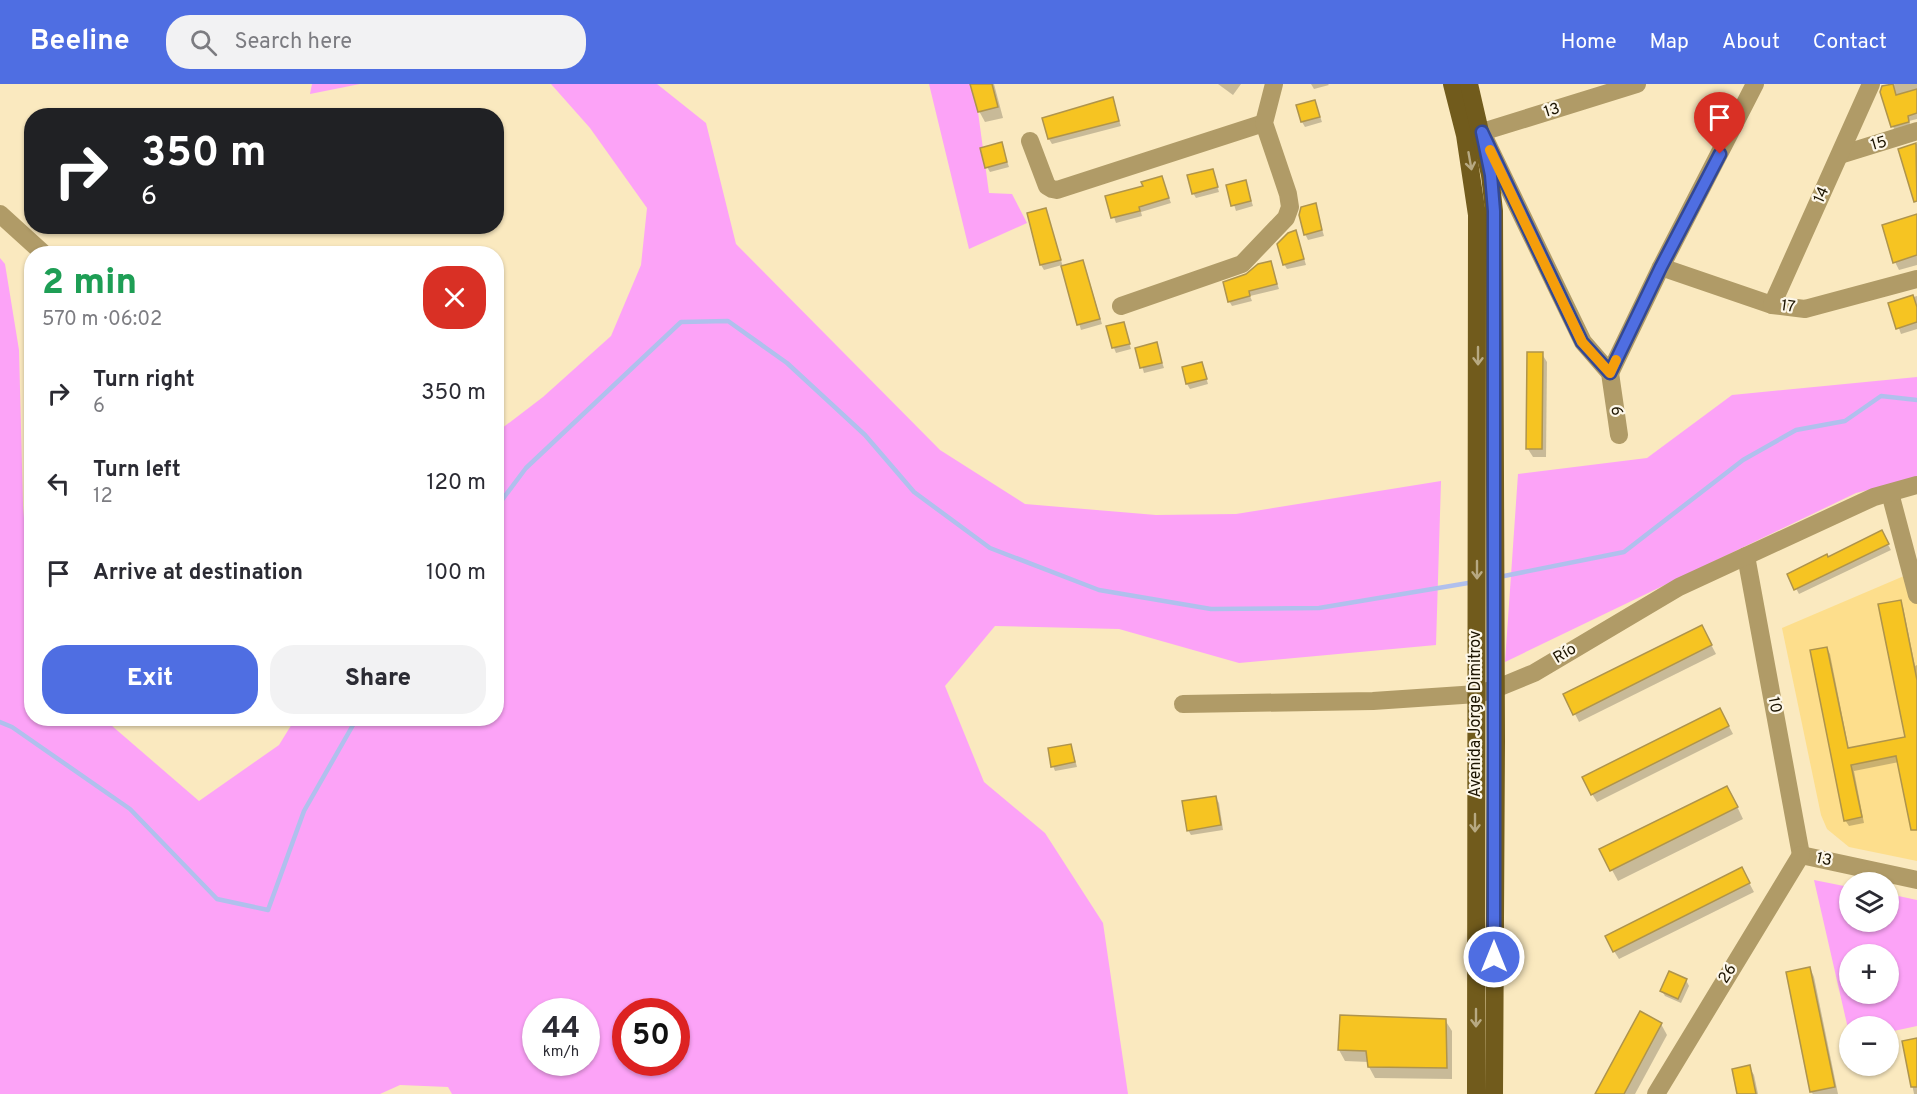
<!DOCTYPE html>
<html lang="en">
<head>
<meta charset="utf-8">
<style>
  body { margin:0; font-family:Overpass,sans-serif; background:#f2f2f3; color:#2b2b33; height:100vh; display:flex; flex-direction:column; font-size:22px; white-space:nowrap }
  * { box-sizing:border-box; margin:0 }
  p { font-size:20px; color:#7c7c81 }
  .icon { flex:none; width:33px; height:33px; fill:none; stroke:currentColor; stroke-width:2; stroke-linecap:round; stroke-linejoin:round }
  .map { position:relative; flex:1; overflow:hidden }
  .panel { position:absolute; left:24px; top:162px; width:480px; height:480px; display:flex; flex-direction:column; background:#fff; border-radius:24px; box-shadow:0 2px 4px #0004 }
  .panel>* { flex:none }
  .banner { position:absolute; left:24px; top:24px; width:480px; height:126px; border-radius:24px; box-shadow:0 2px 4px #0004; background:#202124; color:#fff; overflow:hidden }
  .tools { position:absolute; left:1839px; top:788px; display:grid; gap:12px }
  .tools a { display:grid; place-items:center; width:60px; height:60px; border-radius:50%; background:#fff; box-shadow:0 2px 4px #0004; font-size:30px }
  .speed { position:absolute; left:522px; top:914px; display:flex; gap:12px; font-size:30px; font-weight:700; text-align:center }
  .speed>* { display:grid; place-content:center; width:78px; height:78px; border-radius:50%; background:#fff; box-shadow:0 2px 4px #0004; line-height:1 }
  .speed small { font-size:15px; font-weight:400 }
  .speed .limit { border:9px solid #d22; background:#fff; color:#111 }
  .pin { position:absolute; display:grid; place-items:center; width:51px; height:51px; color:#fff; margin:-62px -26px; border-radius:50% 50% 50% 0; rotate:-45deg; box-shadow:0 0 6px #0007 }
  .pin .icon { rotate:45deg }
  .me { position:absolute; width:66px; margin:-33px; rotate:0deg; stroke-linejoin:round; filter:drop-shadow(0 0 4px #0008) }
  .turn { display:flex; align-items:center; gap:21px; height:126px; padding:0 18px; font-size:27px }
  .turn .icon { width:78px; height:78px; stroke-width:2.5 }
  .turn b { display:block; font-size:42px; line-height:51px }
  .round { display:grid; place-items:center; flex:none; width:63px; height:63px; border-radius:24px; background:#f2f2f3 }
  .headline { display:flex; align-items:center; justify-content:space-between; height:102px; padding:0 18px }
  h1 { font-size:36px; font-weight:800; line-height:45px; color:#1e9e55 }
  .action { display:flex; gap:12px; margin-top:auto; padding:12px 18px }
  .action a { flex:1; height:69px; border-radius:24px; background:#4f6ee2; color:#fff; font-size:24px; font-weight:800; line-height:69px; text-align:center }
  .action a+a { background:#f2f2f3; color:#2b2b33 }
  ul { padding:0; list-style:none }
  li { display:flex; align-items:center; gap:18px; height:90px; padding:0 18px }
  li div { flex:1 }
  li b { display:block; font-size:22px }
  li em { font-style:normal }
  header { display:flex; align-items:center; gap:36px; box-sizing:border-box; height:84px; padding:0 30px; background:#4f6ee2; color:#fff }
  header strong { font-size:28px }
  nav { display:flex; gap:33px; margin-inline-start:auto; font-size:21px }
  .search { width:420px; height:54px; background:#f2f2f3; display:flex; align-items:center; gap:15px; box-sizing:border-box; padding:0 21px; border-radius:24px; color:#7c7c81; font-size:22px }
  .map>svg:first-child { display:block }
  .built { fill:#fdde8c }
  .green { fill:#fca3f7; fill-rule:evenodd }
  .shadow { fill:#0003 }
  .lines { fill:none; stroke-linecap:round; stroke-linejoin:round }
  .stream { stroke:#b0c0ed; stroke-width:4.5 }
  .building { fill:#f6c422; stroke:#af944c; stroke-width:1.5 }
  .minor { stroke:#b09b67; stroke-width:18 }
  .major { stroke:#715b1c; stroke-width:18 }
  .oneway { stroke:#b7a982 }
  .route-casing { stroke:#334893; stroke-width:15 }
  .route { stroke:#4f6ee2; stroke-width:10 }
  .slow { stroke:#f59e0b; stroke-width:10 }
  .labels { text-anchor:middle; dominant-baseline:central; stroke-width:4.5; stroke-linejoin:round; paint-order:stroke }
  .street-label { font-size:16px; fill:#1c1401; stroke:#fdf7e9 }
</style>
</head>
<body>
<header>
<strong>Beeline</strong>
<div class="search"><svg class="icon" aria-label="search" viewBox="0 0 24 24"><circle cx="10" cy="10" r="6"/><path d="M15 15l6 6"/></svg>Search here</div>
<nav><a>Home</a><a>Map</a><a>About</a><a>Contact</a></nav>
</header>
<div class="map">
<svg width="1917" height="1010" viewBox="0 0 1917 1010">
  <rect width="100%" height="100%" fill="#fae9bf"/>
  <polygon class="built" points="1911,489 1917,489 1917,777 1849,763 1827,745 1821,731 1782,544"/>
  <g class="green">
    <polygon points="312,0 360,0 310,10"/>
    <path d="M551 0H657L706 39 736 160 940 366 1025 420 1156 431 1236 430 1441 397 1436 561 1239 579 1119 545 995 542 945 602 984 698 1045 749 1103 839 1128 1010H452L448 1003 400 1001 380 1010H0V174L5 180 19 266 23 422 32 533V634L104 635 199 717 279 661 295 635 496 634 497 348 543 313 611 252 641 181 647 124 590 44ZM536 927H586V978H536ZM626 927H676V978H626Z"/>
    <polygon points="929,0 970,0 978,28 989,109 1012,110 1027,139 969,165"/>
    <polygon points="1917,293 1917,394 1856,409 1505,578 1518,390 1647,374 1732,311"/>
    <path d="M1814 796 1849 803 1850 837H1888L1889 810 1917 816V942L1889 948 1888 942H1850L1849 949ZM1850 870H1888V909H1850Z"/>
  </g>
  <g class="shadow">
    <polygon points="972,0 994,0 1003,34 985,38 979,27"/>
    <polygon points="1218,0 1241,0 1233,11"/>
    <polygon points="1311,0 1328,0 1329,1 1314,5"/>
    <polygon points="1895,0 1917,0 1917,35 1909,37 1911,43 1895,48 1881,8 1883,4"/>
    <polygon points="1112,15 1121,42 1052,60 1049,55"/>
    <polygon points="1315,18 1322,38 1305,43 1302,38"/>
    <polygon points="1001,60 1009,83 990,88 987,83"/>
    <polygon points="1917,60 1917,101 1912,102 1900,66"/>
    <polygon points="1212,86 1219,108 1196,114 1193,109"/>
    <polygon points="1161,93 1171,119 1141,128 1142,132 1116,139 1107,113 1145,103"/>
    <polygon points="1245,97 1253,122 1236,127 1228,102"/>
    <polygon points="1315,121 1324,152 1308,156 1305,150"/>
    <polygon points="1046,126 1063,183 1082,178 1085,183 1102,240 1081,246 1062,181 1044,186 1041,181"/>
    <polygon points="1917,137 1917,181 1899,186 1895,178"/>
    <polygon points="1296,148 1306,181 1287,185 1284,180"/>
    <polygon points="1270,178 1279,205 1250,212 1252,217 1232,222 1229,217 1247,192"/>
    <polygon points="1917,212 1917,245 1901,250 1890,220"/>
    <polygon points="1123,240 1131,265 1116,269 1114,264"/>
    <polygon points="1156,260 1164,284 1144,289 1137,265"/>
    <polygon points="1542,270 1547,278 1546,373 1533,373 1528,365"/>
    <polygon points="1202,280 1208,300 1190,305 1187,300"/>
    <polygon points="1881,448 1891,466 1799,510 1789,491 1828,475"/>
    <polygon points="1900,518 1903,523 1915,582 1917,581 1917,738 1899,678 1854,687 1864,739 1849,742 1845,736 1827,564 1830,570 1849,666 1907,654"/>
    <polygon points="1706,551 1716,570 1579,638 1575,630"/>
    <polygon points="1724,633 1733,650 1597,718 1592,710"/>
    <polygon points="1071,661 1077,683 1055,687 1053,682"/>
    <polygon points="1216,714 1219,719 1223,746 1191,751 1188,746"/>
    <polygon points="1733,714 1743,735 1618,797 1612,786"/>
    <polygon points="1746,793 1754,808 1619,875 1614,867"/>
    <polygon points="1810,884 1814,893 1838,1010 1813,1010 1811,1008"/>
    <polygon points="1686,896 1689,902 1681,919 1665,912 1662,907"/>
    <polygon points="1445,936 1452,947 1452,995 1375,994 1369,983 1369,978 1345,977 1339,966"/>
    <polygon points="1661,940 1667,951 1635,1010 1597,1010"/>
    <polygon points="1917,956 1917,1010 1914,1010 1904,959"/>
    <polygon points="1749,983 1754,991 1758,1010 1738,1010"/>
  </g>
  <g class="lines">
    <g class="stream">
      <polyline points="496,424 526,384 681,238 728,237 787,279 865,351 914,408 990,464 1099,506 1211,525 1319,524 1474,498"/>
      <polyline points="1499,493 1624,468 1743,376 1796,346 1845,337 1881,312 1917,316"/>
      <polyline points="0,638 12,643 130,725 217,815 268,826 304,727 357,634"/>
    </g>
  </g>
  <g class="building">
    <polygon points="970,0 992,0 998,23 978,28"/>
    <polygon points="1893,0 1896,11 1917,5 1917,29 1908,32 1909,38 1891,43 1880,8 1882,2"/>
    <polygon points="1113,13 1119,37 1048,55 1042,34"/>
    <polygon points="1315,16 1320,33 1301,38 1296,21"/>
    <polygon points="1002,58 1007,78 985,84 980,64"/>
    <polygon points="1916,59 1917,117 1914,118 1898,65"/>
    <polygon points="1213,85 1218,103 1192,110 1187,91"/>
    <polygon points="1162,92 1169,114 1139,123 1140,127 1111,134 1105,112 1143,102 1141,98"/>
    <polygon points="1246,96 1251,117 1231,122 1226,101"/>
    <polygon points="1316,119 1322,146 1304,151 1299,131 1301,123"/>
    <polygon points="1046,124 1061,176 1040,181 1027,129"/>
    <polygon points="1917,130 1917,171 1893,179 1882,141"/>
    <polygon points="1296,146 1304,175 1283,181 1277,160 1288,149"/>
    <polygon points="1083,176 1100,235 1077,241 1061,182"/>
    <polygon points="1271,177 1277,200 1249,207 1250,212 1228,218 1223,198 1246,190 1258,180"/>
    <polygon points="1913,211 1917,223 1917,238 1896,245 1888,219"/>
    <polygon points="1124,238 1130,260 1112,264 1106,242"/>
    <polygon points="1157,258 1162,279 1140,284 1135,264"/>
    <polygon points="1527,268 1543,268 1542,365 1526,365"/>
    <polygon points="1202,278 1207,295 1186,300 1182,283"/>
    <polygon points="1882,446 1889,460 1794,506 1787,490 1827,470 1828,473"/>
    <polygon points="1901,516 1917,596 1917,746 1911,746 1896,672 1851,681 1862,733 1844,737 1810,566 1827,563 1848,664 1905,653 1878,520"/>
    <polygon points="1702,541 1712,561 1573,631 1563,610"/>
    <polygon points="1720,624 1729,642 1591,711 1582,693"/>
    <polygon points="1071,660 1075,678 1051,683 1048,664"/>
    <polygon points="1727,702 1738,723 1610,787 1599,765"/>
    <polygon points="1216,712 1221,741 1187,747 1182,717"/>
    <polygon points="1742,783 1750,799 1613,868 1605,852"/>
    <polygon points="1810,883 1835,1003 1810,1008 1786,888"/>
    <polygon points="1669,887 1687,895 1678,915 1660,907"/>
    <polygon points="1640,927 1662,939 1624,1010 1595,1010"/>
    <polygon points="1340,931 1446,935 1447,984 1368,983 1366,967 1338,966"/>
    <polygon points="1917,954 1917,1003 1911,1003 1902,957"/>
    <polygon points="1750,981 1756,1010 1737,1010 1732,985"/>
  </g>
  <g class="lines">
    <g class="minor">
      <polyline points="1470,50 1482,48 1637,0"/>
      <polyline points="1485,55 1583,258 1610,289 1619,351"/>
      <polyline points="1030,57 1047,102 1052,105 1057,106 1264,39"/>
      <polyline points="1840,71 1917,47"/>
      <polyline points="0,130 44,170"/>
      <polyline points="1661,183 1772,221 1805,225 1917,195"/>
      <polyline points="1772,221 1871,0"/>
      <polyline points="1121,222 1242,180 1286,134 1290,123 1288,110 1264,39 1274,0"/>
      <polyline points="1610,289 1661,183 1755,0"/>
      <polyline points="1890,409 1917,511"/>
      <polyline points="1746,472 1801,771"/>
      <polyline points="1183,620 1373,617 1477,610 1495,605 1534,589 1679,503 1874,413 1917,401"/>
      <polyline points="1801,771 1917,796"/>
      <polyline points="1656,1010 1801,771"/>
    </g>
    <g class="major">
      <polyline points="1452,0 1465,51 1477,131 1476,1010"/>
      <polyline points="1469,0 1490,91 1494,127 1496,657 1494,1010"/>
    </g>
  </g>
  <defs><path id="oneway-shaft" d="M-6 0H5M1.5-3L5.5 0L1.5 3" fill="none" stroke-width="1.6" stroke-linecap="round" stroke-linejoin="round" transform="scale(1.5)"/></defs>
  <g class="oneway">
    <use href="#oneway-shaft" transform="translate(1470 77) rotate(80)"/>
    <use href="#oneway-shaft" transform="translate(1478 272) rotate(90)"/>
    <use href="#oneway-shaft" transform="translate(1477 486) rotate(90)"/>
    <use href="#oneway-shaft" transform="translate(1475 739) rotate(90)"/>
    <use href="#oneway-shaft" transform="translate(1476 934) rotate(90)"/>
  </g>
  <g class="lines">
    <defs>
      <polyline id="route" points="1494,873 1494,127 1491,91 1482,48 1582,258 1610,289 1661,183 1720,70"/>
    </defs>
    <use href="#route" class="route-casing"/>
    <use href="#route" class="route"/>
    <polyline class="slow" points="1490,66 1582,258 1610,289 1616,276"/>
  </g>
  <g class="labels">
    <g class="street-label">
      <text transform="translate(1552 27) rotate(-17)">13</text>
      <text transform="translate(1879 60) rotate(-16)">15</text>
      <text transform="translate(1822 111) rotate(-66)">14</text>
      <text transform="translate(1788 223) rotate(8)">17</text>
      <text transform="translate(1616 327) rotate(82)">6</text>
      <text transform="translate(1565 570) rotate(-31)">Río</text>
      <text transform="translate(1774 621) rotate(79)">10</text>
      <text transform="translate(1476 630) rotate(-90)">Avenida Jorge Dimitrov</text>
      <text transform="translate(1824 776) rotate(13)">13</text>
      <text transform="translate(1728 890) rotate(-58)">26</text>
    </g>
  </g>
</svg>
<div class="tools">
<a><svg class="icon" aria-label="layers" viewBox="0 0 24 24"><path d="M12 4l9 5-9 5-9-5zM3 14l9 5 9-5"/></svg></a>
<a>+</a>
<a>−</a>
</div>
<div class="speed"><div>44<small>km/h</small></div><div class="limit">50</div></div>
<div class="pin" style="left:1720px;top:70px;background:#d93025"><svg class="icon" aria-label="arrive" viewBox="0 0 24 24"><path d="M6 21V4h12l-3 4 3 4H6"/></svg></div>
<svg class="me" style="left:1494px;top:873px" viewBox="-20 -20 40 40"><circle r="17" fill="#4f6ee2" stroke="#fff" stroke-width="3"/><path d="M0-11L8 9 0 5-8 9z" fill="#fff"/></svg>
<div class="banner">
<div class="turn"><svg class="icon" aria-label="right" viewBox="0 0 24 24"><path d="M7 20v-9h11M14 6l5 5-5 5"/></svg><div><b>350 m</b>6</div></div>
</div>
<section class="panel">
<div class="headline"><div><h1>2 min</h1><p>570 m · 06:02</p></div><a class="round" style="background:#d93025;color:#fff"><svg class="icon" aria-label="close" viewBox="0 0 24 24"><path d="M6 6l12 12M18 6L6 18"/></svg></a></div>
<ul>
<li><svg class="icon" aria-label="right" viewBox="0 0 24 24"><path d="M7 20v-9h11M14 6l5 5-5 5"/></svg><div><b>Turn right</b><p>6</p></div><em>350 m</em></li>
<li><svg class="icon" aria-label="left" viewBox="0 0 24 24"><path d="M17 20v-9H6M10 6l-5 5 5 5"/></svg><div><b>Turn left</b><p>12</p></div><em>120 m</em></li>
<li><svg class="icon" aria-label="arrive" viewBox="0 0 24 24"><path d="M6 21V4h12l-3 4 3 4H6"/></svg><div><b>Arrive at destination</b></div><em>100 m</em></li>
</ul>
<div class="action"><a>Exit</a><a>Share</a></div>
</section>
</div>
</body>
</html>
